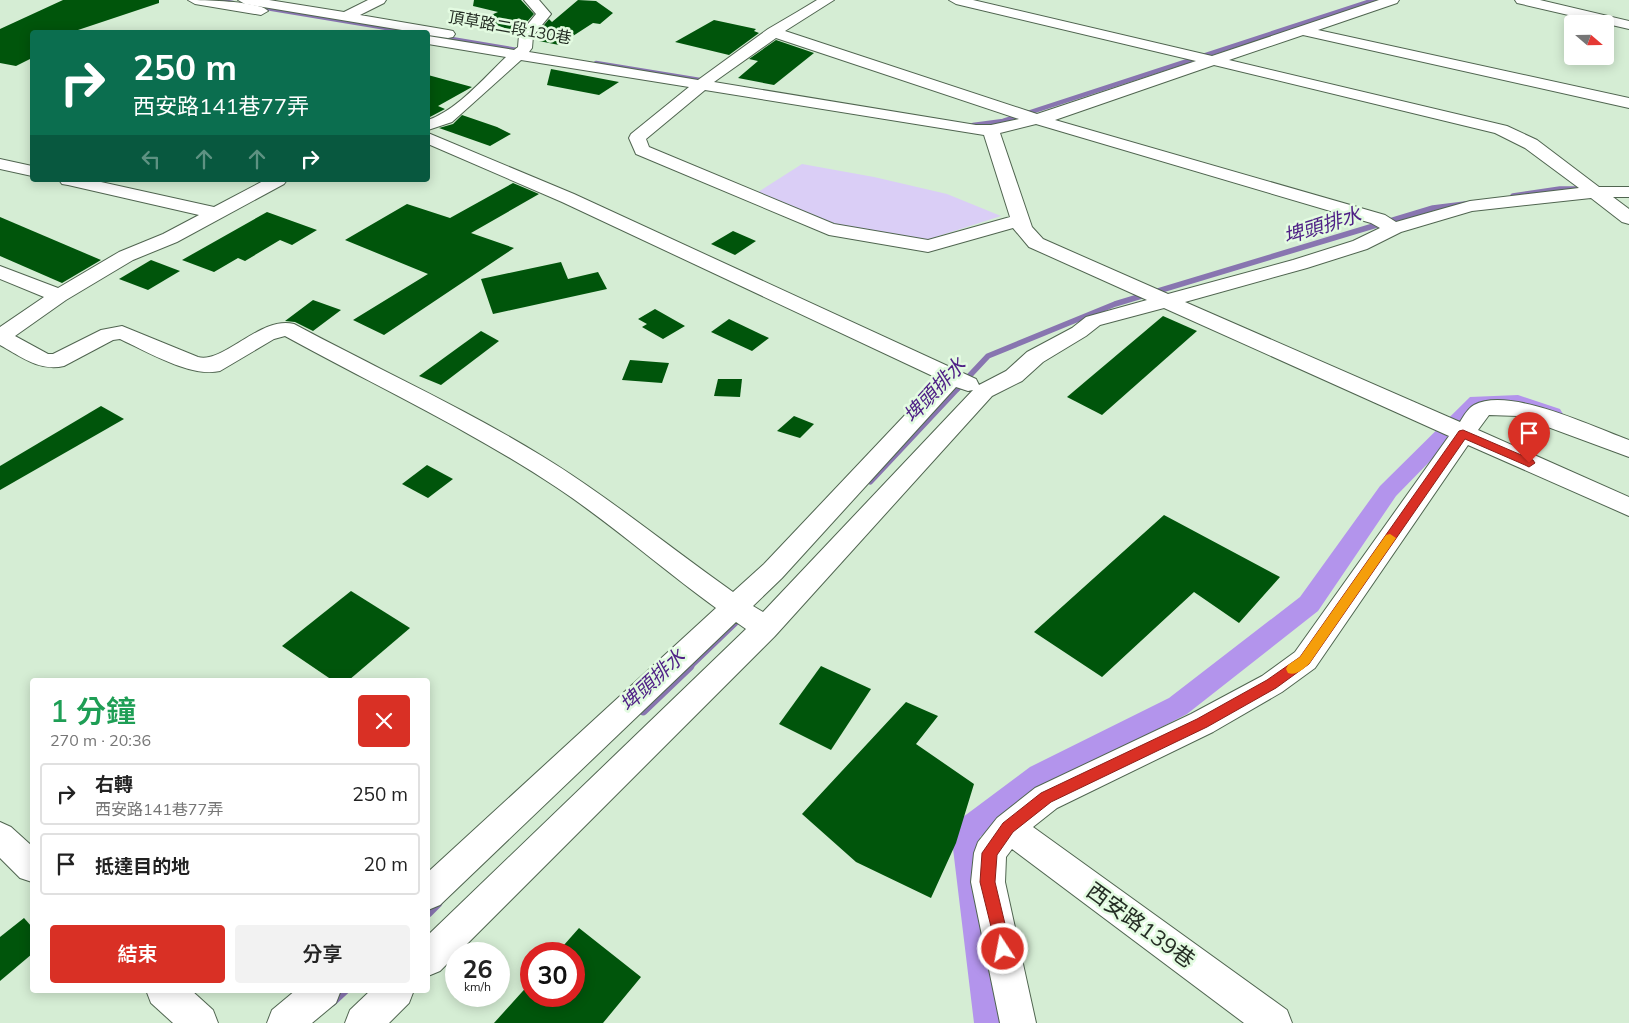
<!DOCTYPE html>
<html lang="zh-TW">
<head>
<meta charset="utf-8">
<style>
  body { margin:0; font-family:Mulish,"Noto Sans TC",sans-serif; background:#f2f2f2; color:#222; height:100vh; display:flex; flex-direction:column; font-size:19px; white-space:nowrap }
  * { box-sizing:border-box; margin:0 }
  p { font-size:16px; color:#767676 }
  .icon { flex:none; width:28px; height:28px; fill:none; stroke:currentColor; stroke-width:2; stroke-linecap:round; stroke-linejoin:round }
  .map { position:relative; flex:1; overflow:hidden }
  .details { position:absolute; left:30px; top:678px; width:400px; height:315px; display:flex; flex-direction:column; background:#fff; border-radius:5px; box-shadow:0 2px 12px #0003 }
  .details>* { flex:none }
  .banner { position:absolute; left:30px; top:30px; width:400px; height:152px; border-radius:5px; box-shadow:0 2px 12px #0003; background:#0b6e4f; color:#fff; overflow:hidden }
  .needle { width:32px; rotate:110deg }
  .buttons { position:absolute; left:1564px; top:15px; display:grid; gap:10px }
  .buttons a { display:grid; place-items:center; width:50px; height:50px; border-radius:5px; background:#fff; box-shadow:0 2px 12px #0003; font-size:25px }
  .speed { position:absolute; left:445px; top:942px; display:flex; gap:10px; font-size:25px; font-weight:700; text-align:center }
  .speed>* { display:grid; place-content:center; width:65px; height:65px; border-radius:50%; background:#fff; box-shadow:0 2px 12px #0003; line-height:1 }
  .speed small { font-size:12px; font-weight:400 }
  .speed .limit { border:8px solid #d22; background:#fff; color:#111 }
  .pin { position:absolute; display:grid; place-items:center; width:42px; height:42px; color:#fff; margin:-51px -21px; border-radius:50% 50% 50% 0; rotate:-45deg; box-shadow:0 0 5px #0007 }
  .pin .icon { rotate:45deg }
  .me { position:absolute; width:55px; margin:-28px; rotate:349deg; stroke-linejoin:round; filter:drop-shadow(0 0 4px #0008) }
  .turn { display:flex; align-items:center; gap:18px; height:105px; padding:0 20px; font-size:22px }
  .turn .icon { width:65px; height:65px; stroke-width:2.5 }
  .turn b { display:block; font-size:35px; line-height:42px }
  .lanes { display:flex; align-items:center; height:48px; padding:0 20px; background:#0003; justify-content:center; gap:25px; direction:ltr }
  .lanes .off { opacity:.35 }
  .round { display:grid; place-items:center; flex:none; width:52px; height:52px; border-radius:5px; background:#f2f2f2 }
  .headline { display:flex; align-items:center; justify-content:space-between; height:85px; padding:0 20px }
  h1 { font-size:30px; font-weight:600; line-height:38px; color:#1e9e55 }
  .action { display:flex; gap:10px; margin-top:auto; padding:10px 20px }
  .action a { flex:1; height:58px; border-radius:5px; background:#d93025; color:#fff; font-size:20px; font-weight:600; line-height:58px; text-align:center }
  .action a+a { background:#f2f2f2; color:#222 }
  ul { padding:0; list-style:none }
  li { display:flex; align-items:center; gap:15px; height:62px; margin:0 10px 8px; padding:0 10px; border:2px solid #e0e0e0; border-radius:5px }
  li div { flex:1 }
  li b { display:block; font-size:19px }
  li em { font-style:normal }
  .map>svg:first-child { display:block }
  .green { fill:#dacef6 }
  .lines { fill:none; stroke-linecap:round; stroke-linejoin:round }
  .stream-far3 { stroke:#8875b0; stroke-width:4.5 }
  .stream-far2 { stroke:#8875b0; stroke-width:5.5 }
  .stream-far1 { stroke:#8875b0; stroke-width:7 }
  .stream { stroke:#8875b0; stroke-width:9 }
  .canal { fill:#b394ec; fill-rule:evenodd }
  .building { fill:#00550b }
  .minor-casing { stroke:#506550; stroke-width:2 }
  .minor { fill:#fff; fill-rule:evenodd }
  .route { fill:#d93025; stroke:#8d1f18 }
  .slow { fill:#f59e0b }
  .labels { text-anchor:middle; dominant-baseline:central; stroke-width:5; stroke-linejoin:round; paint-order:stroke }
  .far-street-label { font-size:16px; fill:#242d24; stroke:#e3fbe1 }
  .water-label { font-size:20px; font-style:italic; fill:#4f2186; stroke:#e3fbe1 }
  .near-street-label { font-size:22px; fill:#242d24; stroke:#e3fbe1 }
</style>
</head>
<body>
<div class="map">
<svg width="1629" height="1023" viewBox="0 0 1629 1023">
  <rect width="100%" height="100%" fill="#d5edd4"/>
  <polygon class="green" points="802,164 874,177 947,194 1001,216 917,243 851,231 755,194"/>
  <g class="lines">
    <g class="stream-far3">
      <polyline points="217,0 233,3"/>
      <polyline points="254,6 411,32"/>
      <polyline points="428,35 523,51"/>
      <polyline points="596,63 706,81"/>
      <polyline points="973,125 1003,121 1374,0"/>
    </g>
    <g class="stream-far2">
      <polyline points="1513,196 1560,189 1579,189"/>
      <polyline points="957,389 988,356 1115,304 1433,208 1465,204"/>
    </g>
    <g class="stream-far1">
      <polyline points="870,481 958,387"/>
      <polyline points="689,667 742,616"/>
    </g>
    <g class="stream">
      <polyline points="643,711 690,666"/>
      <polyline points="428,913 438,903"/>
      <polyline points="332,1002 345,990"/>
    </g>
    <polygon class="canal" points="1518,395 1560,409 1563,414 1560,419 1553,421 1516,408 1482,408 1396,496 1318,611 1187,714 1050,785 980,837 1006,1023 974,1023 951,832 955,823 1030,767 1169,698 1300,597 1380,486 1470,397"/>
  </g>
  <g class="building">
    <polygon points="63,0 159,0 159,3 72,32 32,32 32,58 16,66 0,63 0,29"/>
    <polygon points="474,0 521,0 534,14 517,33 482,19 498,12 473,6"/>
    <polygon points="578,0 596,1 613,13 600,24 593,23 559,45 539,41 544,25 549,19 552,22"/>
    <polygon points="714,20 756,29 754,31 759,33 729,55 675,42"/>
    <polygon points="776,40 814,53 774,85 738,78 758,61 749,59"/>
    <polygon points="551,69 619,82 599,95 547,85"/>
    <polygon points="428,75 472,87 438,106 445,109 428,118"/>
    <polygon points="462,115 497,127 511,134 490,146 439,128 453,124"/>
    <polygon points="513,183 539,194 471,233 514,248 384,335 353,320 428,274 345,240 407,204 450,218"/>
    <polygon points="267,212 317,230 292,245 280,240 245,261 238,258 214,272 182,260"/>
    <polygon points="0,217 101,260 62,283 0,256"/>
    <polygon points="733,231 756,241 735,255 711,244"/>
    <polygon points="151,260 180,271 148,290 119,279"/>
    <polygon points="561,262 568,279 598,272 607,289 493,314 481,279"/>
    <polygon points="313,300 341,310 313,331 295,322 285,321"/>
    <polygon points="655,309 685,326 663,339 642,327 647,324 638,319"/>
    <polygon points="1163,316 1197,331 1102,415 1067,397"/>
    <polygon points="729,319 769,338 752,351 711,332"/>
    <polygon points="481,331 499,341 441,385 419,376"/>
    <polygon points="630,360 669,363 662,383 622,380"/>
    <polygon points="718,379 742,379 740,397 714,396"/>
    <polygon points="101,406 124,419 0,490 0,466"/>
    <polygon points="794,416 814,424 800,438 777,431"/>
    <polygon points="427,465 453,479 428,498 402,484"/>
    <polygon points="1164,515 1280,577 1239,623 1194,592 1102,677 1034,632"/>
    <polygon points="351,591 410,628 349,680 332,680 282,646"/>
    <polygon points="821,666 871,689 831,750 779,724"/>
    <polygon points="906,702 938,716 916,744 974,784 956,843 931,898 856,862 802,814"/>
    <polygon points="24,918 32,927 32,954 0,981 0,937"/>
    <polygon points="579,928 641,977 603,1023 494,1023 531,982 531,996 574,996 574,954 556,954"/>
  </g>
  <g class="lines">
    <defs>
      <g id="minor">
        <path d="M188 0C203 0 259 1 268 11L261 15 195 4Z"/>
        <polygon points="238,0 269,0 344,12 368,0 386,0 384,3 360,15 448,30 453,31 455,34 453,37 448,38 428,35 428,32 414,32 245,4"/>
        <path d="M524 0H539L551 14 533 36 532 48 529 52 698 80 768 29 797 12 817 0H834L785 31 1037 114 1196 61 956 4 949 0H973L1212 56 1379 0H1399L1397 3 1318 30 1629 98V108L1303 35 1229 60 1507 126 1537 140 1599 187H1629V197H1613L1629 209V224L1622 222 1591 198 1472 211 1401 232 1367 249 1307 268 1185 302 1460 422C1463 417 1468 408 1474 405 1509 386 1593 427 1629 440V457L1518 416 1489 415 1478 430 1629 497V516L1468 445 1315 668 1282 692 1213 732 1057 808 1033 827 1287 1010 1292 1023H1244L1012 849 1006 857 1005 882 1036 1023H1000L971 882 974 853 978 842 997 818 1035 788 1191 714 1262 676 1295 652 1449 436 1164 308 1100 325 1086 336 1043 362 1022 381 992 396 775 636 440 971 428 976V935L746 629 736 622 440 905 428 910V872L716 608C662 569 612 524 556 487 470 430 376 386 285 336L274 339 220 371C191 378 146 351 120 339L113 340 64 366C40 372 20 356 0 345V327L44 297 0 279V266L58 288 119 252 163 234 199 215 68 185 62 184 59 180H92L214 207 265 180H287L284 184 177 242 133 260 66 300 15 336 48 354H53L101 330 122 326 198 357C224 364 261 315 294 324 376 368 462 407 542 456 609 497 669 547 733 592L764 564 939 379 562 202 428 144V133L574 194 976 379 979 385 1006 371 1027 352 1072 328 1086 317 1147 300 1029 247 1013 228 928 252 829 235 636 154 629 138 631 134 689 87 521 60 452 122 428 130V120C457 110 484 78 506 57L428 44V36L514 50 518 47 519 35 536 14ZM776 38 1019 119 991 125H976L714 82ZM1214 65 1495 133 1525 148 1579 188 1470 201 1396 222 1385 215 1055 120ZM705 90 984 135 1010 217 928 240 834 224 649 147 646 139ZM1036 124 1371 223 1380 228 1353 241 1293 260 1168 294 1043 239 1032 227 1000 133ZM956 387 968 391 973 390 763 612 753 606 782 578Z"/>
        <polygon points="1515,0 1540,0 1629,21 1629,29 1517,3"/>
        <polygon points="0,159 32,166 32,176 0,169"/>
        <polygon points="0,822 11,827 32,846 32,882 20,878 0,858"/>
        <polygon points="146,990 191,990 213,1010 218,1023 173,1023 151,1003"/>
        <polygon points="296,990 341,990 336,1003 312,1023 267,1023 272,1010"/>
        <polygon points="371,990 414,990 409,1003 389,1023 345,1023 350,1010"/>
      </g>
    </defs>
    <use href="#minor" class="minor-casing"/>
    <use href="#minor" class="minor"/>
  </g>
  <polygon class="route" points="1463,430 1533,460 1535,463 1529,467 1525,465 1465,439 1309,664 1276,688 1207,727 1051,802 1013,832 997,855 995,882 1011,949 1009,955 1003,957 998,955 980,882 982,853 1003,823 1041,793 1197,719 1267,680 1300,657 1459,431"/>
  <path class="slow" d="M1390 534 1396 538 1394 541 1309 664C1303 669 1296 676 1288 673L1286 669 1288 665 1300 657 1386 535Z"/>
  <g class="labels">
    <g class="far-street-label">
      <text transform="translate(510 27) rotate(10)">頂草路二段130巷</text>
    </g>
    <g class="water-label">
      <text transform="translate(1322 225) rotate(-17)">埤頭排水</text>
      <text transform="translate(934 390) rotate(-47)">埤頭排水</text>
      <text transform="translate(652 680) rotate(-43)">埤頭排水</text>
    </g>
    <g class="near-street-label">
      <text transform="translate(1141 925) rotate(36)">西安路139巷</text>
    </g>
  </g>
</svg>
<div class="buttons">
<a><svg class="needle" viewBox="-14 -14 28 28"><path d="M0-13l5 13h-10z" fill="#e53935"/><path d="M0 13l5-13h-10z" fill="#767676"/></svg></a>
</div>
<div class="speed"><div>26<small>km/h</small></div><div class="limit">30</div></div>
<div class="pin" style="left:1529px;top:463px;background:#d93025"><svg class="icon" aria-label="arrive" viewBox="0 0 24 24"><path d="M6 21V4h12l-3 4 3 4H6"/></svg></div>
<svg class="me" style="left:1003px;top:949px" viewBox="-20 -20 40 40"><circle r="17" fill="#d93025" stroke="#fff" stroke-width="3"/><path d="M0-11L8 9 0 5-8 9z" fill="#fff"/></svg>
<div class="banner">
<div class="turn"><svg class="icon" aria-label="right" viewBox="0 0 24 24"><path d="M7 20v-9h11M14 6l5 5-5 5"/></svg><div><b>250 m</b>西安路141巷77弄</div></div>
<div class="lanes"><svg class="icon off" aria-label="left" viewBox="0 0 24 24"><path d="M17 20v-9H6M10 6l-5 5 5 5"/></svg><svg class="icon off" aria-label="ahead" viewBox="0 0 24 24"><path d="M12 20V5M6 11l6-6 6 6"/></svg><svg class="icon off" aria-label="ahead" viewBox="0 0 24 24"><path d="M12 20V5M6 11l6-6 6 6"/></svg><svg class="icon" aria-label="right" viewBox="0 0 24 24"><path d="M7 20v-9h11M14 6l5 5-5 5"/></svg></div>
</div>
<section class="details">
<div class="headline"><div><h1>1 分鐘</h1><p>270 m · 20:36</p></div><a class="round" style="background:#d93025;color:#fff"><svg class="icon" aria-label="close" viewBox="0 0 24 24"><path d="M6 6l12 12M18 6L6 18"/></svg></a></div>
<ul>
<li><svg class="icon" aria-label="right" viewBox="0 0 24 24"><path d="M7 20v-9h11M14 6l5 5-5 5"/></svg><div><b>右轉</b><p>西安路141巷77弄</p></div><em>250 m</em></li>
<li><svg class="icon" aria-label="arrive" viewBox="0 0 24 24"><path d="M6 21V4h12l-3 4 3 4H6"/></svg><div><b>抵達目的地</b></div><em>20 m</em></li>
</ul>
<div class="action"><a>結束</a><a>分享</a></div>
</section>
</div>
</body>
</html>
